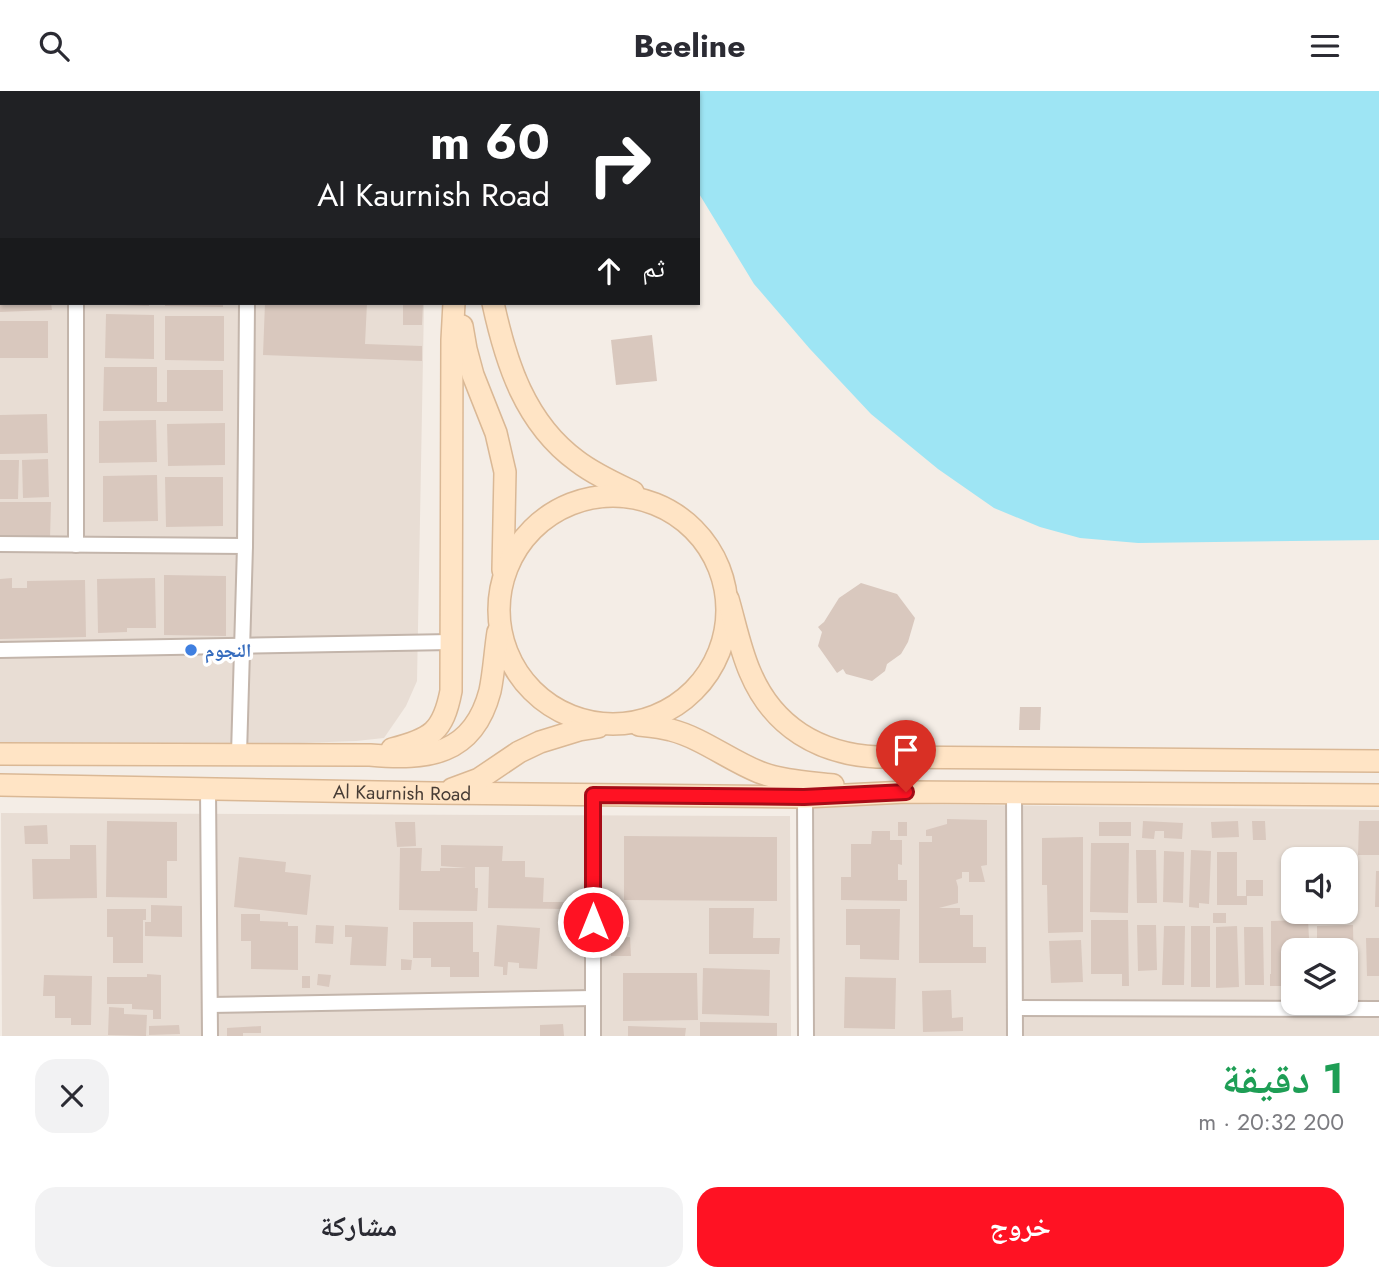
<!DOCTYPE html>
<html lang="ar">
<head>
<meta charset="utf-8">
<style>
  body { margin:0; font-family:Jost,"Noto Naskh Arabic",sans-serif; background:#f2f2f3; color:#2b2b33; direction:rtl; height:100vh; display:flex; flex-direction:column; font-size:26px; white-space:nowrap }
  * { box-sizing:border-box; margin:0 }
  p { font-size:23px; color:#7c7c81 }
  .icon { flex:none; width:38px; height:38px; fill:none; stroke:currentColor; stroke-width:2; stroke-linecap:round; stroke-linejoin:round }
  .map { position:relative; height:945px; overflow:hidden; direction:ltr }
  .side { display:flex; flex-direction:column; background:#fff; flex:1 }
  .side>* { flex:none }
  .hud { position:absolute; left:0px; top:0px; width:700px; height:214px; box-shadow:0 2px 5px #0004; direction:rtl; background:#202124; color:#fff; overflow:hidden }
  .buttons { position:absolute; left:1281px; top:756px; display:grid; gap:14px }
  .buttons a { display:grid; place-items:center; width:77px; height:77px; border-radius:14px; background:#fff; box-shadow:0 2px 5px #0004; font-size:35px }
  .pin { position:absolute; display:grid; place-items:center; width:60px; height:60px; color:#fff; margin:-72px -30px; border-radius:50% 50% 50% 0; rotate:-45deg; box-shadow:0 0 7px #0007 }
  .pin .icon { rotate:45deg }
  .me { position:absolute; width:77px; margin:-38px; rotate:0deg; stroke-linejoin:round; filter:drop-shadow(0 0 5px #0008) }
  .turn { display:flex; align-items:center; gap:24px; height:147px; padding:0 35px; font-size:32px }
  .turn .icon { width:91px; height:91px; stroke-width:2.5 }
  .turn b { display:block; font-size:49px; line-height:60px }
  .then { display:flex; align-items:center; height:66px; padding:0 35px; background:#0003; gap:14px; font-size:26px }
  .round { display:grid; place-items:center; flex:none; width:74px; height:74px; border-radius:21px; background:#f2f2f3 }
  .head { display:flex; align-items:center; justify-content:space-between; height:119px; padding:0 35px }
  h1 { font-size:42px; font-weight:700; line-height:52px; color:#1e9e55 }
  .button { display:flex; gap:14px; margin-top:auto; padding:14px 35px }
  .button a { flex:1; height:80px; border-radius:21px; background:#ff1223; color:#fff; font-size:28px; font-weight:700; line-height:80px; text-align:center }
  .button a+a { background:#f2f2f3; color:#2b2b33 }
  header { display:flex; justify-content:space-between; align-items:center; height:91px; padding:0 35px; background:#fff; font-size:32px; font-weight:700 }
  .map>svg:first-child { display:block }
  .residential { fill:#e8ddd4; fill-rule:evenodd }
  .water { fill:#9ee5f4 }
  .building { fill:#d9c8be }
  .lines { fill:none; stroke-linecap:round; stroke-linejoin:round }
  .lane-casing { stroke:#c3b5ab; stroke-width:10 }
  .street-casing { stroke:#c3b5ab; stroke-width:18 }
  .secondary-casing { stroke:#dab895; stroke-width:24 }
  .lane { stroke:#fff; stroke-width:7 }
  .street { stroke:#fff; stroke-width:14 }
  .secondary { stroke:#ffe4c5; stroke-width:21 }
  .route-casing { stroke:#a60c17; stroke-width:18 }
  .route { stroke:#ff1223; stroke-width:12 }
  .shop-dot { fill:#3f7fe0; stroke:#fff; stroke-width:2.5 }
  .labels { text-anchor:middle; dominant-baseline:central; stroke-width:7; stroke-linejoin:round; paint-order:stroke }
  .shop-label { font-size:19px; font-weight:bold; fill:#366cbe; stroke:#fff; text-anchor:start }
  .street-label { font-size:19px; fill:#473c35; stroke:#fff }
</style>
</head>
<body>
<header><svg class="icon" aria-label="menu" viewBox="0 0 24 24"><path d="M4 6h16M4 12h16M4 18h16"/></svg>Beeline<svg class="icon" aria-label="search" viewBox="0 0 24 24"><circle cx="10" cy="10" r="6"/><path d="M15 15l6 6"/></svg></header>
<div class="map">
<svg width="1379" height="945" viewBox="0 0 1379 945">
  <rect width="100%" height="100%" fill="#f4ede6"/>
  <g class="residential">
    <polygon points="0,0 423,0 423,2 2,2 2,212 424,212 417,590 406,615 384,647 356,650 244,654 0,655"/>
    <path d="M814 712 1379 719V945H815ZM1293 768H1346V821H1293ZM1293 859H1346V912H1293Z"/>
    <polygon points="1,722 790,725 791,945 2,945"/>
  </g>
  <polygon class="water" points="650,0 1379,0 1379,449 1138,452 1080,447 1040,436 994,417 938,378 871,323 810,258 754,193 698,101 698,2 651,2"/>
  <g class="building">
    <polygon points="0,212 51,212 52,219 0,221"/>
    <polygon points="118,212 149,212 149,215 118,214"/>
    <polygon points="165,212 223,212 223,216 165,215"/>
    <polygon points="265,212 367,212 365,253 422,255 422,270 263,264"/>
    <polygon points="403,212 423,212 422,234 403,234"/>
    <polygon points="106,223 154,224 154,268 105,267"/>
    <polygon points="165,225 224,225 224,270 165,269"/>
    <rect x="0" y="230" width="48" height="37"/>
    <polygon points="652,244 657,290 616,294 611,249"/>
    <polygon points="104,276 157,276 157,311 167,311 167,279 223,279 223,320 103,320"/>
    <polygon points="47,323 48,362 0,363 0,324"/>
    <polygon points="156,329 157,371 99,372 99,330"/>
    <polygon points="225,332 225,374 168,375 167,333"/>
    <polygon points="48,368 49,406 23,407 22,369"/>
    <polygon points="0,369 19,369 18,408 0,408"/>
    <polygon points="157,384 158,430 103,431 103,385"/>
    <polygon points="165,386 223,386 223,435 166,436"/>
    <polygon points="0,411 51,411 50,448 0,447"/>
    <polygon points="164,484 226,485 226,545 164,544"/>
    <polygon points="12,487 12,497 27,497 27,490 85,489 86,546 0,548 0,488"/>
    <polygon points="155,487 156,537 127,537 127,541 98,542 97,488"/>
    <polygon points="861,492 897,503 915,527 908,551 901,563 887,573 885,580 872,590 846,583 843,578 837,582 818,555 822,541 818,536 824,531 839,507"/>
    <polygon points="1020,616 1041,616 1040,639 1019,639"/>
    <polygon points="947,728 987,729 987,774 981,775 985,791 969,791 969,781 962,781 962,787 956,789 958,796 958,812 939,817 960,817 960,824 973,824 973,856 986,856 986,872 919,872 919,751 932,751 932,745 926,745 926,739 947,733"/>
    <polygon points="107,730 177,731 177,770 167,770 167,807 106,806"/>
    <polygon points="1143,730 1183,732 1182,748 1164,747 1164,740 1155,740 1154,748 1142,747"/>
    <polygon points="1238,730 1239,746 1212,747 1211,731"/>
    <polygon points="1252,730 1265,730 1266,749 1253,749"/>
    <polygon points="1359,730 1379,730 1379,764 1358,764"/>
    <polygon points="395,731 415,731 416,755 397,756"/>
    <rect x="898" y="731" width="9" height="14"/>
    <rect x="1099" y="731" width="32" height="14"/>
    <polygon points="47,734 48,753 25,753 24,735"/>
    <polygon points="872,740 890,740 890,749 902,749 902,774 898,773 898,789 907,789 907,810 841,809 841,786 851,786 851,753 871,753"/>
    <polygon points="624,745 777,746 777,810 624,809"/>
    <polygon points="1083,746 1083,841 1048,842 1047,794 1042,794 1042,747"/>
    <polygon points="1091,752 1129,752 1128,822 1090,821"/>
    <polygon points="70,754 96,754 97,807 33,808 32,768 70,768"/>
    <polygon points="441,754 503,755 502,770 525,770 525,786 544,787 543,811 565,811 565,818 488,817 489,776 475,776 475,797 478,797 477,820 399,819 400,757 422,757 421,780 440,780 440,777 467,777 441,775"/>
    <polygon points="1136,759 1156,759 1157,812 1137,812"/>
    <polygon points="1191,759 1211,760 1209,813 1199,812 1199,817 1189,816"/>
    <polygon points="1164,760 1184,761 1183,812 1163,811"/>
    <polygon points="1217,761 1237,761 1237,805 1246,805 1246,789 1263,789 1263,805 1247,805 1247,814 1217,814"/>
    <polygon points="239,766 286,771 285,781 311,784 307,824 234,816"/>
    <polygon points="1376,780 1379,780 1379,816 1375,816"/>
    <polygon points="151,814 182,815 182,846 145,845 145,831 151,831"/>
    <polygon points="709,817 754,817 753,847 780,847 779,863 709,863"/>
    <polygon points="107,818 146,818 146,829 143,829 143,872 113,872 113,846 107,846"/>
    <polygon points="846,818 900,818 899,869 860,868 860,854 846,854"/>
    <rect x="1213" y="822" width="13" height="10"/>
    <polygon points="241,823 260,823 260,830 288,831 288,835 298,835 298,879 251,878 251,850 241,850"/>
    <polygon points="1091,829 1128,829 1129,895 1122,895 1122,883 1091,883"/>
    <polygon points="1308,829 1309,847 1317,847 1317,835 1353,834 1354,887 1346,887 1346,859 1293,859 1293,882 1282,882 1282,895 1270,895 1270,883 1271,883 1271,830"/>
    <polygon points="413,831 473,831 473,861 479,861 479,886 450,886 450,876 431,876 431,867 413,867"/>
    <polygon points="316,834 334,835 333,853 315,852"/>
    <polygon points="345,834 388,836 386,875 350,874 352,846 345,846"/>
    <polygon points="497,834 540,837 537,878 519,877 519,872 508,871 507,884 503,884 503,876 494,875"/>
    <polygon points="1137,834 1156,834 1157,879 1138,880"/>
    <polygon points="1164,835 1185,835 1184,894 1162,894"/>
    <rect x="1191" y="835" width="19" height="61"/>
    <polygon points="1237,835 1239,896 1216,897 1216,836"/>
    <polygon points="1244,836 1263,836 1264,894 1245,894"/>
    <polygon points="630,846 631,865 611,865 611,847"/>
    <polygon points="1366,847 1379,847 1379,885 1367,885"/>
    <polygon points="1081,849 1083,891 1051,892 1049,850"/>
    <polygon points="401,868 412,869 411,879 401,879"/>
    <polygon points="703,877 770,879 769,925 702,923"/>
    <polygon points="623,882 697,882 698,929 623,930"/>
    <polygon points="147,883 161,884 161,928 153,928 153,919 132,918 132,913 107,913 107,886 147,886"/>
    <polygon points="318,883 331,884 329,896 317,894"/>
    <polygon points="44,884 92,885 91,934 71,934 71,927 55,927 55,905 43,905"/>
    <rect x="302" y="885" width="8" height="12"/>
    <polygon points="845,886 896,887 895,938 844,937"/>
    <polygon points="951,899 952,927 963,926 963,940 923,941 922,900"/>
    <polygon points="109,916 124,917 124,923 147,924 146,945 108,944"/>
    <polygon points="700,931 777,932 777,945 700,945"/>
    <polygon points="563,933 564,945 540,945 540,934"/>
    <polygon points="179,934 180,943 149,944 149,935"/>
    <polygon points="261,935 261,942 243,942 243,945 227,945 227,937"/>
    <polygon points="628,935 686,937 685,945 628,945"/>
  </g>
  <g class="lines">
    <defs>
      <polyline id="lane" points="520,2 520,0"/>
      <g id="street">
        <polyline points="76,0 76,2"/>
        <polyline points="248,2 248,0"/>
        <polyline points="76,212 76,454"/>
        <polyline points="0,453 245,455"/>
        <polyline points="0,559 451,551"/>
        <polyline points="239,663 245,455 247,212"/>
        <polyline points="208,698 210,945"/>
        <polyline points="1014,702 1015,945"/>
        <polyline points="593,703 593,945"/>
        <polyline points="805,706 806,945"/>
        <polyline points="210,914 593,907"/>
        <polyline points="1015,917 1379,918"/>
      </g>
      <g id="secondary">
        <polyline points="455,0 455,2"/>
        <polyline points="488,2 488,0"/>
        <path d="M493 212C506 272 525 332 577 370 594 383 614 392 633 401"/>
        <polyline points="462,235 466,258 473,284 496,342 505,381 503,479"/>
        <circle cx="613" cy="519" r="114"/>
        <path d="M728 508C735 532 740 558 750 581 773 636 819 663 877 666L1379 670"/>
        <path d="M639 634C649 635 661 636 671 639 702 647 729 669 759 681 782 690 808 691 833 694"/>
        <path d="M392 658C431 648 443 641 451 600L452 249 454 212"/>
        <path d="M0 663 370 664C427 669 473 665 490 600 494 581 495 560 498 541"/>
        <path id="s1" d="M0 694 433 702 805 706 906 701 1379 704"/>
        <polyline points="452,698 479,688 519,661 540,651 579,639 598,636"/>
      </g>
    </defs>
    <use href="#lane" class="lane-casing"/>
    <use href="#street" class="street-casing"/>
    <use href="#secondary" class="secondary-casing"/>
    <use href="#lane" class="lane"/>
    <use href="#street" class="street"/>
    <use href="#secondary" class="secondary"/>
  </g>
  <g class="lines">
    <defs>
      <polyline id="route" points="593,831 593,704 804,706 906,701"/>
    </defs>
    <use href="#route" class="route-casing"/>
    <use href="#route" class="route"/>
  </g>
  <circle class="shop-dot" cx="191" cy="559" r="7"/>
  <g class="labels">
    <g class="shop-label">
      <text x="205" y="559">النجوم</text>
    </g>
    <g class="street-label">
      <text stroke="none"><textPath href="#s1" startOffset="402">Al Kaurnish Road</textPath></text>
    </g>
  </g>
</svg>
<div class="buttons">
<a><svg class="icon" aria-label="sound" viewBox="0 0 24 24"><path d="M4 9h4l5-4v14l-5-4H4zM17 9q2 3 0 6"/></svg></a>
<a><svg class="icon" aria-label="layers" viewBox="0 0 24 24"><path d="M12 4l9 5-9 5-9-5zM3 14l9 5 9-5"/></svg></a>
</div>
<div class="pin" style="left:906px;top:701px;background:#d93025"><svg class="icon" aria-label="arrive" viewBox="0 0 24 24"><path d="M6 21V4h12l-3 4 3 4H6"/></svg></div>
<svg class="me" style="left:593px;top:831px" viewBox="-20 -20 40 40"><circle r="17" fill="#ff1223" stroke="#fff" stroke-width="3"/><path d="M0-11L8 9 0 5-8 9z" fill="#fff"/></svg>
<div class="hud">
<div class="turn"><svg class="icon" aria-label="right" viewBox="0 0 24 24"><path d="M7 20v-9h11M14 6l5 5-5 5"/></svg><div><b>60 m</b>Al Kaurnish Road</div></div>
<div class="then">ثم<svg class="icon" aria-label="ahead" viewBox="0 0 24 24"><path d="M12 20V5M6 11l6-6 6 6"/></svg></div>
</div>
</div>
<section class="side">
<div class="head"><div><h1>1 دقيقة</h1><p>200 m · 20:32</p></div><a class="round"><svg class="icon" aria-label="close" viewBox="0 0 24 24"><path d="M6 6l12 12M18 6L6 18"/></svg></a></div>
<div class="button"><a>خروج</a><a>مشاركة</a></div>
</section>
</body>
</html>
